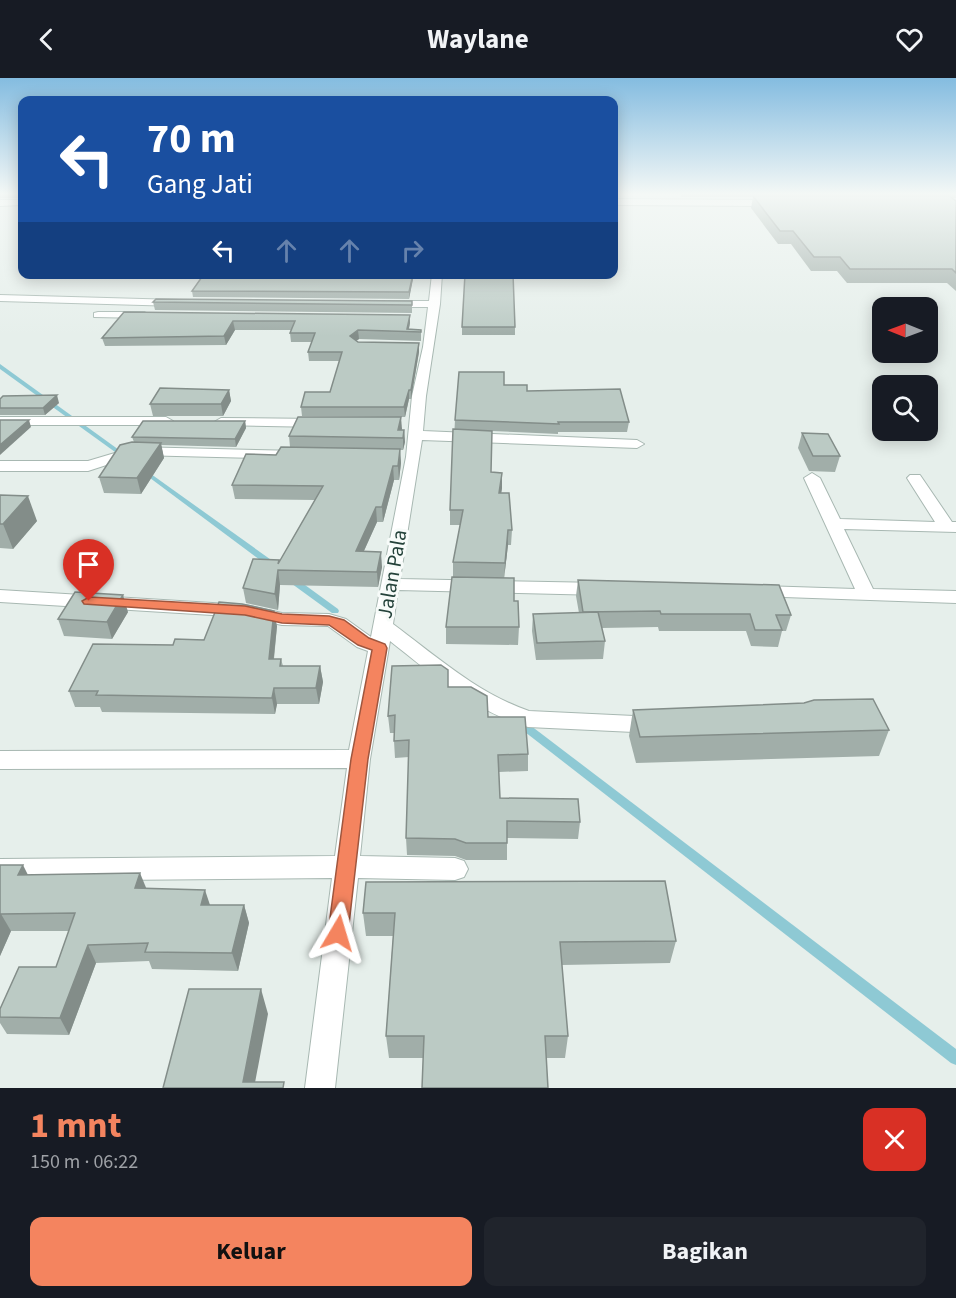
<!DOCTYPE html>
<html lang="id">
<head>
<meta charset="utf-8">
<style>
  body { margin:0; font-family:"Source Sans 3",sans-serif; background:#20242c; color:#f1f3f6; height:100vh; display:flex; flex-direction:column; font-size:22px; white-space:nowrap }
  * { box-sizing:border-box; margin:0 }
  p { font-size:20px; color:#9ea1a6 }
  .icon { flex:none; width:33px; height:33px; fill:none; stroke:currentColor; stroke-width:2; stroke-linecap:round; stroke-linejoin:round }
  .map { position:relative; height:1010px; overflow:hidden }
  .sheet { display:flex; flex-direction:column; background:#171b24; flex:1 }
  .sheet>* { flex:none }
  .top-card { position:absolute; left:18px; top:18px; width:600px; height:183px; border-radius:12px; box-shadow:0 3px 15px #0003; background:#1a4fa0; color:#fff; overflow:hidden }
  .needle { width:39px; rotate:271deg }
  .tools { position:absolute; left:872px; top:219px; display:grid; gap:12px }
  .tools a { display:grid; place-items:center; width:66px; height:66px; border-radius:12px; background:#171b24; box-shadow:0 3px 15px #0003; font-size:30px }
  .pin { position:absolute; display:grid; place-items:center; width:51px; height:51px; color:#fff; margin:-62px -26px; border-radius:50% 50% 50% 0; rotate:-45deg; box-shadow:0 0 6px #0007 }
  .pin .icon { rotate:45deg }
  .me { position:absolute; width:66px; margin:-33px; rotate:7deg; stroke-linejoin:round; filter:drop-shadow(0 0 4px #0008) }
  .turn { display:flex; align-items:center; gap:21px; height:126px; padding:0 30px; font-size:27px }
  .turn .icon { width:78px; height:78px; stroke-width:2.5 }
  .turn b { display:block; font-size:42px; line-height:51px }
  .lanes { display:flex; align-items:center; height:57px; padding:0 30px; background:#0003; justify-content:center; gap:30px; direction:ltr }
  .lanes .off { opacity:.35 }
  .round { display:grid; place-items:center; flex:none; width:63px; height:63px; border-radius:12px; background:#20242c }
  .overview { display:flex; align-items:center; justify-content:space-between; height:102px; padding:0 30px }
  h1 { font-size:36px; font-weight:700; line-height:45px; color:#f4845f }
  .action { display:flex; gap:12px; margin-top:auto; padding:12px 30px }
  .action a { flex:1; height:69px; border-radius:12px; background:#f4845f; color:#111; font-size:24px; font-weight:700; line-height:69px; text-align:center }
  .action a+a { background:#20242c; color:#f1f3f6 }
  header { display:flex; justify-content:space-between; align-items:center; height:78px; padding:0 30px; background:#171b24; font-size:27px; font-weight:700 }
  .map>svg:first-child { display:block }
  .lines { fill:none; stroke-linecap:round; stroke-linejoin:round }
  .stream { fill:#8ec9d4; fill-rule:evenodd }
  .minor-casing { stroke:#a8b8b2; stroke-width:2 }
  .minor { fill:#fff; fill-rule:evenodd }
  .wall { fill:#a1aea9 }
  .shaded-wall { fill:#838d89 }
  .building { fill:#bbcac4; stroke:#838d89; stroke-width:1.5 }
  .route { fill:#f4845f; stroke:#9f563e; stroke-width:1.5 }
  .labels { text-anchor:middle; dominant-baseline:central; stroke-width:6; stroke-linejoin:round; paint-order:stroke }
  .street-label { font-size:21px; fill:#24423a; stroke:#f7fbf9 }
</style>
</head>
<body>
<header><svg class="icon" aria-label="back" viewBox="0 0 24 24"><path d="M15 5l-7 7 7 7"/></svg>Waylane<svg class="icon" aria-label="heart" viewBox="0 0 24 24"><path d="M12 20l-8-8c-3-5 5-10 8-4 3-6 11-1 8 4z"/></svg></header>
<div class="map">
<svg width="956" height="1010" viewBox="0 0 956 1010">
  <rect width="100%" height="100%" fill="#e6efeb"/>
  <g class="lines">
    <g class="stream">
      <polygon points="0,286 126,377 126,379 122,379 0,291"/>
      <polygon points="144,391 274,484 275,486 274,488 268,488 142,394 141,393"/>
      <polygon points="291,498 294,499 338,531 339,533 338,535 332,535 288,503 287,501"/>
      <polygon points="519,640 522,641 956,971 956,987 951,985 516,647 514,644 516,641"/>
    </g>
    <defs>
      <g id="minor">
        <polygon points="614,121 774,122 778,125 774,128 614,127"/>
        <polygon points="0,122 22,122 22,127 0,128"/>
        <path d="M432 196H442L440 226 426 318 423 353 637 362 644 366 637 370 422 362 400 501 602 505 608 507 611 511 608 515 602 517 398 512 393 546C436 578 477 615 529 633L655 639 663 641 666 647 663 653 655 655 528 649C474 633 433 597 390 563L370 681 360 778 455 780 464 783 468 791 464 799 455 802 358 800 335 1010H305L332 800 0 803V781L335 778 347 690 0 691V673L349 672 368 573 357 569 328 548 282 547 245 539 0 524V512L245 527 282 535 329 536 346 541 371 559 406 379 412 318 423 269 428 229H389L384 226 389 223H429Z"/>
        <polygon points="0,217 178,222 183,225 178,228 0,223"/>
        <polygon points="98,234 144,234 150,237 144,240 94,239 94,235"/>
        <polygon points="0,339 166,339 173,343 166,347 0,347"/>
        <polygon points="221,340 319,341 326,345 319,349 216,347 214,344"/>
        <polygon points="135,369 300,373 307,377 300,381 137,377 88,393 0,393 0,383 88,383"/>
        <polygon points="812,395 820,400 840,441 935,444 907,400 910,397 920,397 952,444 956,444 956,454 844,451 873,511 956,513 956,525 752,518 749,514 752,510 758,508 855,511 804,400"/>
      </g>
    </defs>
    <use href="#minor" class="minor-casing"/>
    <use href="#minor" class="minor"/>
  </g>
  <g class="wall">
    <polygon points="0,116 22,116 22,121 22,120 0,120"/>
    <polygon points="680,116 956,116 956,120 952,120 956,123 956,213 947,205 847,205 837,193 811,193 791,166 778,166 751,130 753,119 681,119"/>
    <polygon points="204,196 414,196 409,221 193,219 192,213"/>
    <polygon points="412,223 412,235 155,232 153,224"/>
    <polygon points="124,234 410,245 409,251 421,252 421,263 359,261 356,263 358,264 419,265 419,274 411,321 409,321 405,339 302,338 301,329 330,314 340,283 309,283 308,274 312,264 291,264 290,255 291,252 235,252 226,267 105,268 102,260"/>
    <rect x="462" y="249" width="53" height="8"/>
    <polygon points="504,307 527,313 629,344 627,354 558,354 558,356 492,353 491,394 502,410 501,415 512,452 511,467 508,467 504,500 514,523 519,549 518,567 446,566 446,549 453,499 453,484 460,447 450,447 450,432 455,342"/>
    <polygon points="229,312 231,323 223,338 153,338 150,326"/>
    <polygon points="0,321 59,325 45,337 0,337"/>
    <polygon points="245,343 246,350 236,369 161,367 164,380 141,416 104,415 99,399 134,364 132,359"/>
    <polygon points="404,352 405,364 403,372 400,372 401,385 399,402 394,402 383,444 377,444 364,473 382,489 378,509 280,507 278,532 246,525 243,510 279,484 315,422 235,421 232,407 276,377 290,369 289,358"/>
    <polygon points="802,355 840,378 835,394 809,393 798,370"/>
    <polygon points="0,417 37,443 13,471 0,470"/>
    <polygon points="578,502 791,537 786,553 782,553 778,569 751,568 746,553 659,553 658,549 602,550 605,563 603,581 536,582 532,553 533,536 579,535 576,518"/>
    <polygon points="128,534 112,561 64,558 58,541"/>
    <polygon points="277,548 274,581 281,581 283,588 320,588 323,604 319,626 277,626 275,636 102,634 100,629 75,629 69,613 173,567"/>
    <polygon points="448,609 488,639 528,676 528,693 499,694 500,720 580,744 578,761 507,760 507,782 466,782 455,778 407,777 406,760 409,679 395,680 394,663 394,655 390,655 388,638"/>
    <polygon points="633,632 889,652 879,678 636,685 629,658"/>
    <polygon points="0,788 27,797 146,811 210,827 244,827 249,845 238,893 152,891 149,883 96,885 69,957 7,956 0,945 0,931 56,889 69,853 11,853 0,878"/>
    <polygon points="366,804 676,863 670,885 562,887 568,958 565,980 389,980 386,958 393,858 366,858 363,835"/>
  </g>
  <g class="shaded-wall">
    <polygon points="413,196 414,196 409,221 409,214"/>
    <polygon points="410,237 410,245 408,254 407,251"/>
    <polygon points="233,243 235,252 226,267 224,258"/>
    <polygon points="358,252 359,261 351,266 350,258"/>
    <polygon points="419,265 419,274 411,321 411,312"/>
    <polygon points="229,312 231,323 223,338 221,326"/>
    <polygon points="409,312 409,321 405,339 404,329"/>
    <polygon points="57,317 59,325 45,337 43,330"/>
    <polygon points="401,339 402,351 399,360 398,352"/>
    <polygon points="29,342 31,349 0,377 0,367"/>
    <polygon points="245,343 246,350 236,369 235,361"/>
    <polygon points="404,352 405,364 403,372 403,360"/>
    <polygon points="161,365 164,380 141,416 137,400"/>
    <polygon points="400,371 401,385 399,402 398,388"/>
    <polygon points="393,388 394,402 383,444 382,429"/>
    <polygon points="502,395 502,410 499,430 499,415"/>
    <polygon points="28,418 37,443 13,471 3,446"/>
    <polygon points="376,429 377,444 357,488 356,473"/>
    <polygon points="508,452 508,467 504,501 505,485"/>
    <polygon points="381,474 382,489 378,509 377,494"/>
    <polygon points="278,492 280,507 278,532 275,516"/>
    <polygon points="123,517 128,534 112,561 107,544"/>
    <polygon points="274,533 277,548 272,597 269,581"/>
    <polygon points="320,588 323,604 319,626 316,610"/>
    <polygon points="274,610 277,626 275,636 272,620"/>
    <polygon points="23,787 32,805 18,797"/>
    <polygon points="140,795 147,812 135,810"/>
    <polygon points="205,812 211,830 201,827"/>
    <polygon points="244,827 249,845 238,893 232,875"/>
    <polygon points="1,836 11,853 0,878 0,838"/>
    <polygon points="88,867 96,885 69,957 60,940"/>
    <polygon points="261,911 268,936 254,1010 243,1004"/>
  </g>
  <g class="building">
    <polygon points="753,118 949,118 956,123 956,195 952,191 850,191 840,179 814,179 793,153 780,153"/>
    <polygon points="204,196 413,196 409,214 192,213"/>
    <polygon points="465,196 513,196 515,249 462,249"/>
    <polygon points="156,221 412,223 412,227 153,224"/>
    <polygon points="124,234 410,237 407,251 421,252 421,254 358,252 350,258 358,264 419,265 411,312 409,312 404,329 301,329 305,314 330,314 342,274 308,274 315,255 290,255 295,243 233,243 224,258 102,260"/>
    <polygon points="459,294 504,294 504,307 527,307 527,313 620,311 629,344 558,344 559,346 455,342"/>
    <polygon points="160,310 229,312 221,326 150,326"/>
    <polygon points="57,317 43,330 0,330 0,321 3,318"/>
    <polygon points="298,339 401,339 398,352 404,352 403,360 289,358"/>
    <polygon points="0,342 29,342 0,367"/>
    <polygon points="143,343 245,343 235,361 132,359"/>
    <polygon points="453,351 492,353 491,394 502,395 499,415 509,415 512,452 508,452 505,485 453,484 463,432 450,432"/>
    <polygon points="802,355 828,356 840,378 813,378"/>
    <polygon points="132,364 161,365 137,400 99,399 120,367"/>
    <polygon points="281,369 400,371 398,388 393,388 382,429 376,429 356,473 381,474 377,494 278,492 275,516 243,510 253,481 279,482 278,486 323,408 232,407 246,376 276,377"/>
    <polygon points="0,417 28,418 3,446 0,446"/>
    <polygon points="452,499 514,500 514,523 518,523 519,549 446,549"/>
    <polygon points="578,502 779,507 791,537 776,537 782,552 755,552 750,536 661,536 660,533 583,534"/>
    <polygon points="75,514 123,517 107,544 58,541"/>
    <polygon points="219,524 242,526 274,533 269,581 281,581 280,588 320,588 316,610 274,610 272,620 96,617 98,613 69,613 93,566 173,567 175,561 204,562"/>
    <polygon points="598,534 605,563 537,565 533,536"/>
    <polygon points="441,587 448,592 448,609 471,609 487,618 488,639 525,639 528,676 498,677 500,720 578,721 580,744 507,743 507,765 466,765 455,761 406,760 409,662 394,663 395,637 388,638 392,588"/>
    <polygon points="873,621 889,652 640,659 633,632 804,625 814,622"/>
    <polygon points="0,787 23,787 18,797 140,795 135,810 205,812 201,827 244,827 232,875 145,874 148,865 88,867 60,940 0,939 0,931 19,889 56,889 75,835 1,836 0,838"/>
    <polygon points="665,803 676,863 560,864 568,958 545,958 548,1010 422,1010 424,958 386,958 395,835 363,835 366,804"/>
    <polygon points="189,911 261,911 243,1004 284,1004 283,1010 163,1010"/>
  </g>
  <linearGradient id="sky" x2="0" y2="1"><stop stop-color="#84bce0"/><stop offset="0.45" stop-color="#f4f8f6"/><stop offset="1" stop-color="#f4f8f6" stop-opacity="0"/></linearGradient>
  <rect width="956" height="258" fill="url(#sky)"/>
  <polygon class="route" points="89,519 245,528 282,536 329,538 344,542 369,560 385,566 387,570 368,681 348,855 345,862 338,864 331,862 328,855 351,681 372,572 358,567 329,547 282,545 245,537 84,526 82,523"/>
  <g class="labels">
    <g class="street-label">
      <text transform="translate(392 496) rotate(-80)">Jalan Pala</text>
    </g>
  </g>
</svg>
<div class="tools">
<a><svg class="needle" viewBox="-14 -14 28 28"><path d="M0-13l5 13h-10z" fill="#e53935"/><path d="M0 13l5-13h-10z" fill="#9ea1a6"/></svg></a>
<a><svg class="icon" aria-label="search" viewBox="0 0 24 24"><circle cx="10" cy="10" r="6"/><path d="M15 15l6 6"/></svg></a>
</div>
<div class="pin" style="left:89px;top:523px;background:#d93025"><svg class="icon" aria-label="arrive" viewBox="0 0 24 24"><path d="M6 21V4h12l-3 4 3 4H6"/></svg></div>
<svg class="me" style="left:338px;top:855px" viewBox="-20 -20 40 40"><path d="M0-17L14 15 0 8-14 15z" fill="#f4845f" stroke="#fff" stroke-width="4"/></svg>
<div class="top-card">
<div class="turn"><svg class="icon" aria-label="left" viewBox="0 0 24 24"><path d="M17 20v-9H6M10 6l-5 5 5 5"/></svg><div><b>70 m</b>Gang Jati</div></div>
<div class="lanes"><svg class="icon" aria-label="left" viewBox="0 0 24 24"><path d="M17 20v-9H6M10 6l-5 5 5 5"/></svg><svg class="icon off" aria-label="ahead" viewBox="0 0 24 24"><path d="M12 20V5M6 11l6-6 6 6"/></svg><svg class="icon off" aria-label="ahead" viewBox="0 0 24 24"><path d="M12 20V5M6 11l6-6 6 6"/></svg><svg class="icon off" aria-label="right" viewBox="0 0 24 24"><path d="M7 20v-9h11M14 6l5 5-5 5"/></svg></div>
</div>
</div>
<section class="sheet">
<div class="overview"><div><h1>1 mnt</h1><p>150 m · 06:22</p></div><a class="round" style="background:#d93025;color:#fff"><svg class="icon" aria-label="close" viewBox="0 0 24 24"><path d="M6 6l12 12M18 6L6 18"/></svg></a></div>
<div class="action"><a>Keluar</a><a>Bagikan</a></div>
</section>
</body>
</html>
